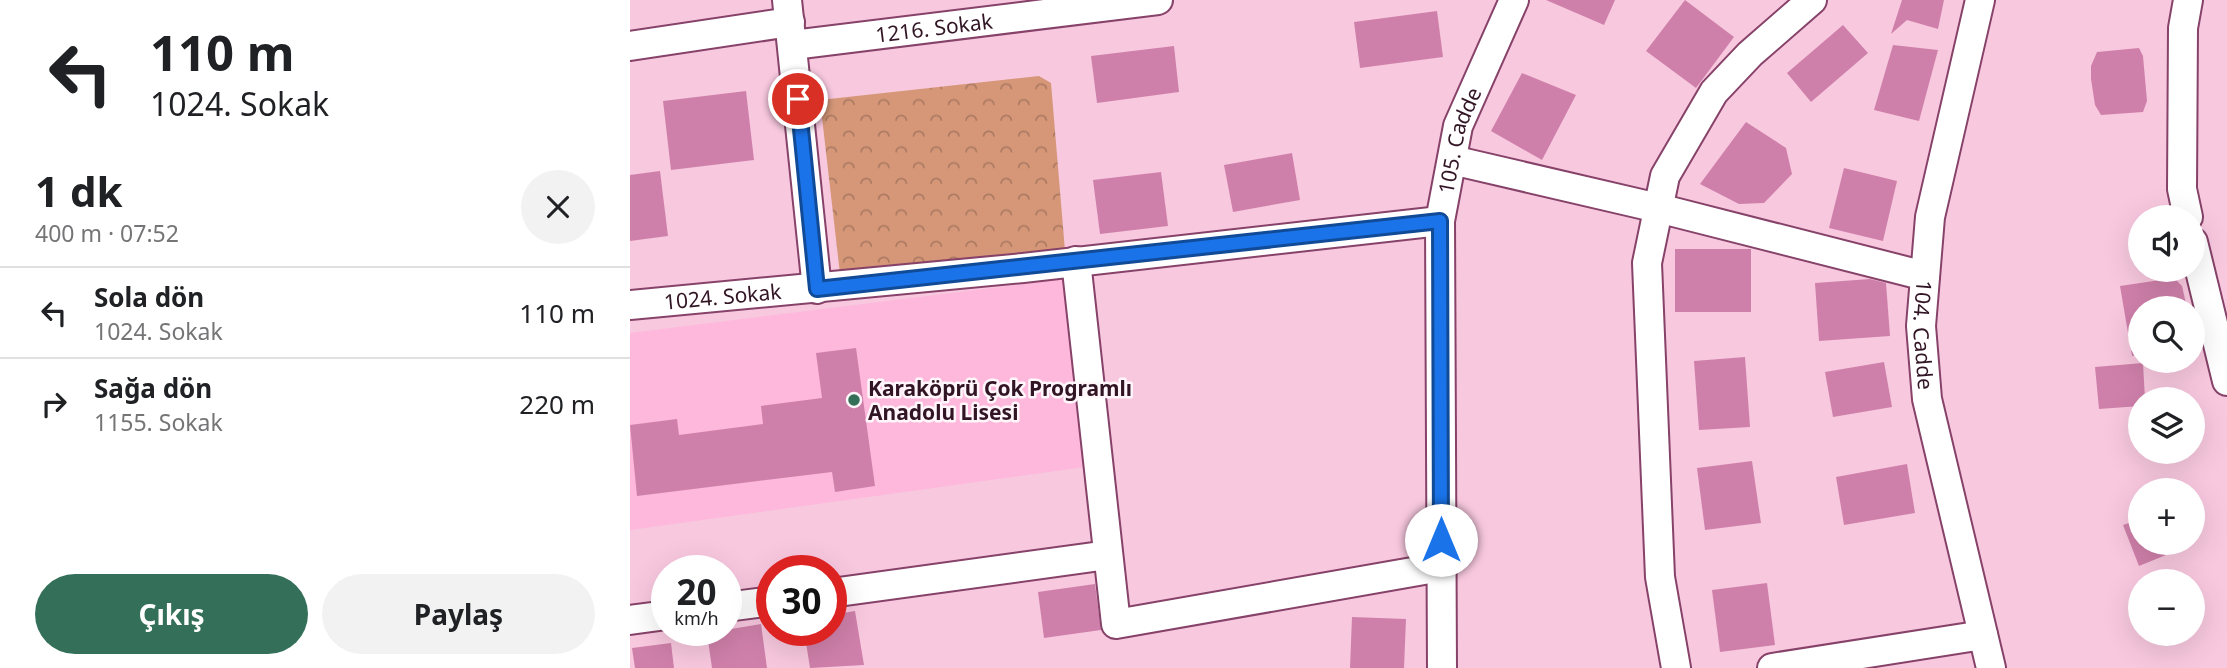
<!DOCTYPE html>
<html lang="tr">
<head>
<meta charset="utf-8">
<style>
  body { margin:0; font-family:"Noto Sans",sans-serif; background:#f2f2f2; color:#202124; height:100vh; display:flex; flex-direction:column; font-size:26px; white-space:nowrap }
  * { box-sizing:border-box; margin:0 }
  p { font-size:23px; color:#757577 }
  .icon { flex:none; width:38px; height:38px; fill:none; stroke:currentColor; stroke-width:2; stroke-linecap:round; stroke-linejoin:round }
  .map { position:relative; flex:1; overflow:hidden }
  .side { display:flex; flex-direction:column; background:#fff; width:630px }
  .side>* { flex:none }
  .guide { background:#fff; color:#202124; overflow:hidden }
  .buttons { position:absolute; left:1498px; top:205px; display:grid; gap:14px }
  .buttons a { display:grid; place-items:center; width:77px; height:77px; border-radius:50%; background:#fff; box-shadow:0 7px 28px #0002; font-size:35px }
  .speed { position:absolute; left:21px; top:555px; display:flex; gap:14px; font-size:35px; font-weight:700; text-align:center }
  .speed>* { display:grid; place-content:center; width:91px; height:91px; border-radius:50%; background:#fff; box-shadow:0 7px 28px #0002; line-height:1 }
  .speed small { font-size:18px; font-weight:400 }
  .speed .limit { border:10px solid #d22; background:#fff; color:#111 }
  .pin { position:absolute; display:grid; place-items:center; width:60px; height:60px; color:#fff; margin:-30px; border:4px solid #fff; border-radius:50%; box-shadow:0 2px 7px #0007 }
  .me { position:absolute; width:77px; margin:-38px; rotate:0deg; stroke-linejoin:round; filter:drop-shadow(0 0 5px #0008) }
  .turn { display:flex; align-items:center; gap:24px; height:147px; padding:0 35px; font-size:32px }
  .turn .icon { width:91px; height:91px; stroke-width:2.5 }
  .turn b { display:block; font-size:49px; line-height:60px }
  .round { display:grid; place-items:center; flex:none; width:74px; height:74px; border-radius:37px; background:#f2f2f2 }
  .headline { display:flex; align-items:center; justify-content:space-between; height:119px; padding:0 35px }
  h1 { font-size:42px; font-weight:700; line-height:52px }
  .action { display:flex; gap:14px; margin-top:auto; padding:14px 35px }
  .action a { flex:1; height:80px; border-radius:42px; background:#336f59; color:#fff; font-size:28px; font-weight:700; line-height:80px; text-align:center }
  .action a+a { background:#f2f2f2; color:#202124 }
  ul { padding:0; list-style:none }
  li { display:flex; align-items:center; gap:21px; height:91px; padding:0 35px; border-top:2px solid #e0e0e0 }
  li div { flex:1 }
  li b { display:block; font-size:26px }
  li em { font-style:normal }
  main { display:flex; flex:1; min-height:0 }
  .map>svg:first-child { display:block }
  .built { fill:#fdb8db }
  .park { fill:url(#park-crowns) }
  .building { fill:#cf80aa }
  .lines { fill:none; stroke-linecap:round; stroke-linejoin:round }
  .minor-casing { stroke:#864268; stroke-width:32 }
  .minor { stroke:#fff; stroke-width:28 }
  .route-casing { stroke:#114b97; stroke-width:18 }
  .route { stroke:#1a73e8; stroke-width:12 }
  .poi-dot { fill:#336f59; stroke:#fef6fa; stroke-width:2.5 }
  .labels { text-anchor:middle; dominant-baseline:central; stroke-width:5; stroke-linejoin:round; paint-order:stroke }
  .street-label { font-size:21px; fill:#321525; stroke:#fef6fa }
  .poi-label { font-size:21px; font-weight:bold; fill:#321525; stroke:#fef6fa; text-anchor:start }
</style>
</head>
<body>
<main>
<section class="side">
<div class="guide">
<div class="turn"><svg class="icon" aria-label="left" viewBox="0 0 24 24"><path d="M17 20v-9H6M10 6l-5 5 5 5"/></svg><div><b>110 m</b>1024. Sokak</div></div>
</div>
<div class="headline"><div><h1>1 dk</h1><p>400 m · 07:52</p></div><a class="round"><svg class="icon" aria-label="close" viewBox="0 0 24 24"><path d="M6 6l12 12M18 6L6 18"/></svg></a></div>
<ul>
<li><svg class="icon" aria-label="left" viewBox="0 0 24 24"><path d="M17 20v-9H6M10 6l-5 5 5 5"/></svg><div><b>Sola dön</b><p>1024. Sokak</p></div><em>110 m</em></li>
<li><svg class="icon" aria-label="right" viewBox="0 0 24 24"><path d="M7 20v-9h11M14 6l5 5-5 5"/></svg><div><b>Sağa dön</b><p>1155. Sokak</p></div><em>220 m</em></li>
</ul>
<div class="action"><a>Çıkış</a><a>Paylaş</a></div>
</section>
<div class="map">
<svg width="1597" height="668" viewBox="0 0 1597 668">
  <defs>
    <pattern id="park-crowns" width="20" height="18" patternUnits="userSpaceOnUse" patternTransform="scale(1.75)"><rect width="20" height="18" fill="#d59778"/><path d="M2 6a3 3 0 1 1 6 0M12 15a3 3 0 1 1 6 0" fill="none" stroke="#ad7a62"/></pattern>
  </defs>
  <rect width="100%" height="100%" fill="#f8c8df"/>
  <polygon class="built" points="435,279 455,467 0,530 0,333"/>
  <polygon class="park" points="409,76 421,83 435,251 210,274 190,100"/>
  <g class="building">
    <polygon points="916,0 985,0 974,25"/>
    <polygon points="1055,0 1104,37 1066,88 1016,51"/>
    <polygon points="1272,0 1314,0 1308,29 1277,20 1261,34"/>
    <polygon points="807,11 813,57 730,68 724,22"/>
    <polygon points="1213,25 1238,53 1181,102 1157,73"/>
    <polygon points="1263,45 1308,50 1289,121 1244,110"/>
    <polygon points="544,46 549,92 467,103 461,56"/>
    <polygon points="1509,48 1513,56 1517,101 1513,112 1471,115 1465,105 1461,79 1461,66 1467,52"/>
    <polygon points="892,73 946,95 912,160 861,131"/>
    <polygon points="116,91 124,160 41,170 33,101"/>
    <polygon points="1116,122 1156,148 1162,174 1134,203 1109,204 1070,184"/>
    <polygon points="662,153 670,200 603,212 594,165"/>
    <polygon points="1214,168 1267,181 1253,241 1199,228"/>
    <polygon points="30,171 38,236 0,241 0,175"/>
    <polygon points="531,172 538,226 470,234 463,180"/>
    <rect x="1045" y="249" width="76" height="63"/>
    <polygon points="1544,278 1552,286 1557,308 1510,308 1510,355 1502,356 1490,286"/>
    <polygon points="1240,279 1256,283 1260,336 1189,341 1185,283"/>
    <polygon points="226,348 245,486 205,492 202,472 7,496 0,425 47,419 49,435 133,424 131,406 192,398 186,353"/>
    <polygon points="1115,357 1120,427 1069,430 1064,361"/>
    <polygon points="1254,362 1262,407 1203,417 1195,372"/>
    <polygon points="1513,363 1515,399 1510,399 1510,406 1469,409 1465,367"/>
    <polygon points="1122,461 1131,523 1075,530 1067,468"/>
    <polygon points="1277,464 1285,513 1214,525 1206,477"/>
    <polygon points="1510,519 1510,542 1563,544 1509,566 1493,525"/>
    <polygon points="1137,583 1145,645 1090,652 1082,590"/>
    <polygon points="465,584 471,630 414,638 408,592"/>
    <polygon points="225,611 234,665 180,668 174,630 201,630 201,615"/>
    <polygon points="722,617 776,619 774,668 720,668"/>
    <polygon points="131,624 137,668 82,668 77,633"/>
    <polygon points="41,643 44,668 5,668 2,648"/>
  </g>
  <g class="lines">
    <defs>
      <g id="minor">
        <polyline points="157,0 187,289"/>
        <path id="s1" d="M1350 0 1300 217 1291 326 1297 399 1361 668"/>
        <polyline points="1558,0 1553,28 1552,189 1558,217"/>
        <path id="s2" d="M163 45 528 0"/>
        <polyline points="0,46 160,22"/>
        <polyline points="822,160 1028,208 1295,276"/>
        <polyline points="1563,242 1597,381"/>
        <polyline points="446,261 486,624 811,567"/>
        <path id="s3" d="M0 305 393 268 810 221"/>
        <polyline points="201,593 478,555"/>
        <polyline points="96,607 142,601"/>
        <polyline points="0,620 37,615"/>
        <path id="s4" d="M812 668 810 221 828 126 884 0"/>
        <polyline points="1046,668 1030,577 1017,263 1035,176 1084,92 1120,54 1182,0"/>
        <polyline points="1142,668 1353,635"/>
      </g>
    </defs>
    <use href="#minor" class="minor-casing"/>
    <use href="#minor" class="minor"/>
  </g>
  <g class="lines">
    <defs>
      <polyline id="route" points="168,99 187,289 810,221 811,540"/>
    </defs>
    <use href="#route" class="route-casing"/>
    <use href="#route" class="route"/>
  </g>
  <circle class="poi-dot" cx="224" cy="400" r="7"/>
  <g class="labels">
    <g class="street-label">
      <text stroke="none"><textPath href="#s2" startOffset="142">1216. Sokak</textPath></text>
      <text stroke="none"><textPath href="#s4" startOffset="530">105. Cadde</textPath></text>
      <text stroke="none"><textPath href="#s3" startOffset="93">1024. Sokak</textPath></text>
      <text stroke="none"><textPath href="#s1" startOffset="341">104. Cadde</textPath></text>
    </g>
    <g class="poi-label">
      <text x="238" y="388">Karaköprü Çok Programlı<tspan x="238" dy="24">Anadolu Lisesi</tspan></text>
    </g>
  </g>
</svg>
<div class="buttons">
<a><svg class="icon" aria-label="sound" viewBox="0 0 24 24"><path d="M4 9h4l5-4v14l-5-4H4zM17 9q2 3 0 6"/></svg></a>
<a><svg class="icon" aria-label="search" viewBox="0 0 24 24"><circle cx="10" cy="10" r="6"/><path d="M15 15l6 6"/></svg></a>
<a><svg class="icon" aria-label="layers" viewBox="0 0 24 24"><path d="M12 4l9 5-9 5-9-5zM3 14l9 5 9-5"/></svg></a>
<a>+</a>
<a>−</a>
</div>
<div class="speed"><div>20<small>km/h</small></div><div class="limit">30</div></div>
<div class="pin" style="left:168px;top:99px;background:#d93025"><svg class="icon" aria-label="arrive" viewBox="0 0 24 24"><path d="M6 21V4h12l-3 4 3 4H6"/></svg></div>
<svg class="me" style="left:811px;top:540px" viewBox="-20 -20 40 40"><circle r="19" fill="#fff"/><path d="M0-13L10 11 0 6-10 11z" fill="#1a73e8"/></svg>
</div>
</main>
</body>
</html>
